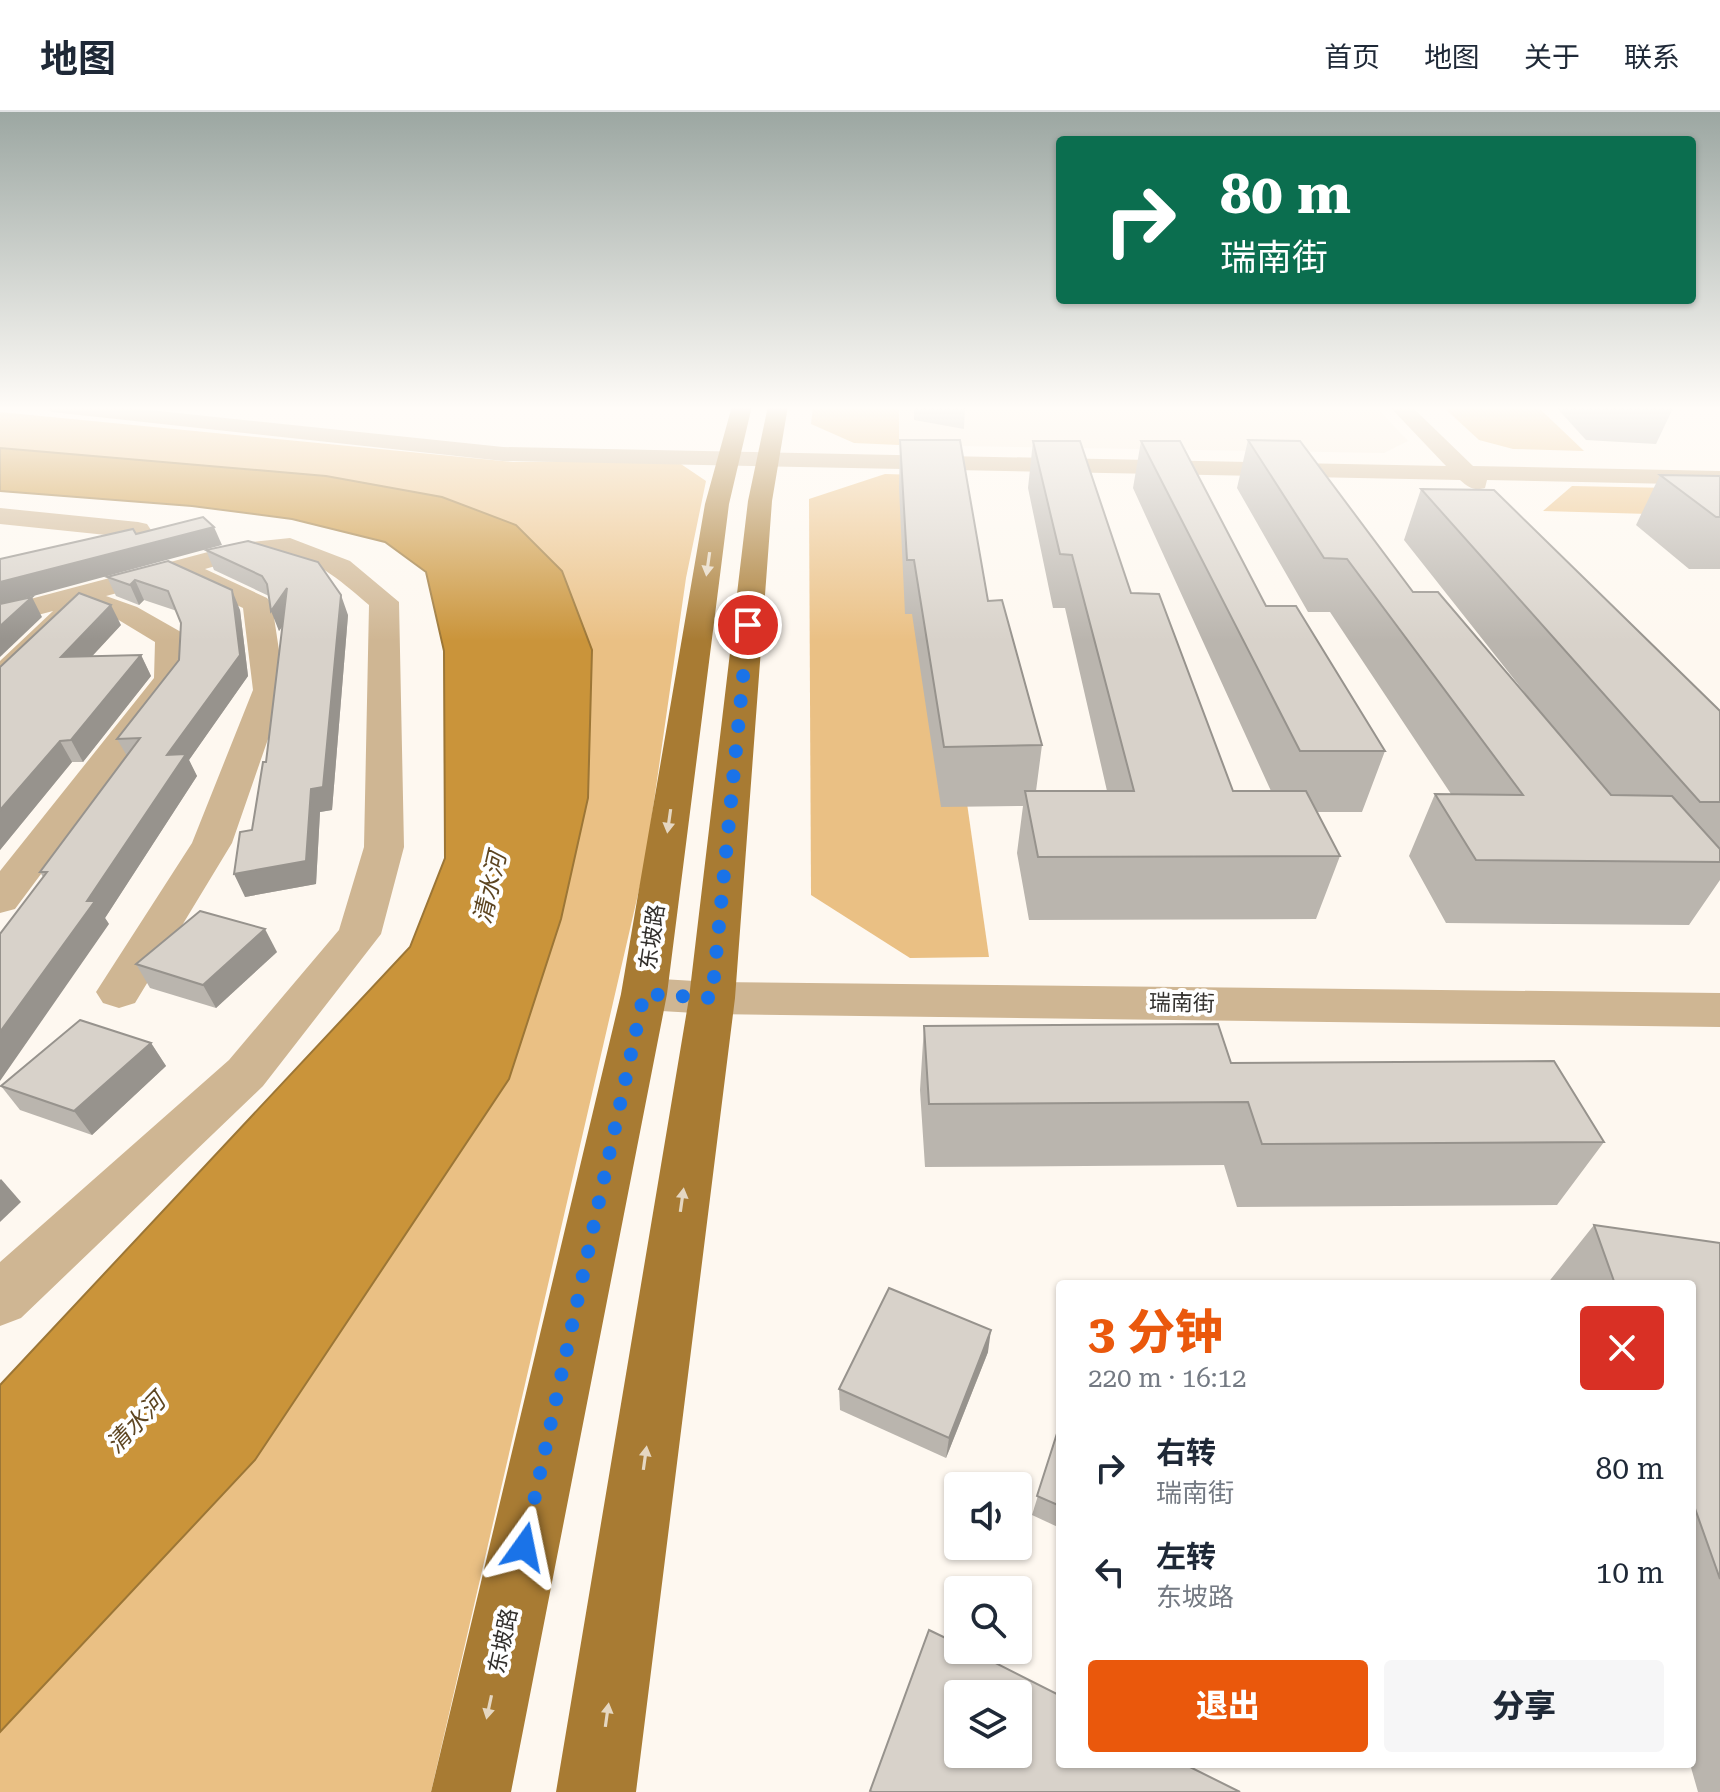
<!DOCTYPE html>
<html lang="zh">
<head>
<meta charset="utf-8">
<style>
  body { margin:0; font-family:"Roboto Serif","Noto Sans SC",serif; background:#f6f6f7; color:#1f2937; height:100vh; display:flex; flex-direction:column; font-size:30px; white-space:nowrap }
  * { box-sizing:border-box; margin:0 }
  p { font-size:26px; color:#747a83 }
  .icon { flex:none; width:44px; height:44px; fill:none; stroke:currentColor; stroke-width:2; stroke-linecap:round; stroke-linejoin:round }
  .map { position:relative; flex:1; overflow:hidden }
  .drawer { position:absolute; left:1056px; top:1168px; width:640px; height:488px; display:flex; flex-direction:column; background:#fff; border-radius:8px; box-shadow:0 2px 6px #0004 }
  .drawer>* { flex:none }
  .guide { position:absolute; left:1056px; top:24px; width:640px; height:168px; border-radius:8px; box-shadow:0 2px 6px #0004; background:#0b6e4f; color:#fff; overflow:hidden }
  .fabs { position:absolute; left:944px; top:1360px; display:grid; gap:16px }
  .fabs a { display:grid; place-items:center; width:88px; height:88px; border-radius:8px; background:#fff; box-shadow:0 2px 6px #0004; font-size:40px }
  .pin { position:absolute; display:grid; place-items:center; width:68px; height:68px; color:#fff; margin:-34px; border:4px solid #fff; border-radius:50%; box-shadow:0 2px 8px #0007 }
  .me { position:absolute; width:88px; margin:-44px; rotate:12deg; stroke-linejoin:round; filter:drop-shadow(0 0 6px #0008) }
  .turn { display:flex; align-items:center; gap:28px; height:168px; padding:0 32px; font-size:36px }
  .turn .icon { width:104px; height:104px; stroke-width:2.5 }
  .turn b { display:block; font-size:56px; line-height:68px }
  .round { display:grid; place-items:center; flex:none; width:84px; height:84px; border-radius:8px; background:#f6f6f7 }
  .headline { display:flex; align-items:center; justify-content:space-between; height:136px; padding:0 32px }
  h1 { font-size:48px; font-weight:800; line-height:60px; color:#ea580c }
  .primary-button { display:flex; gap:16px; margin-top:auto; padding:16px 32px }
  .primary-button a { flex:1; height:92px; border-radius:8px; background:#ea580c; color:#fff; font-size:32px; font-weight:800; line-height:92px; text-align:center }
  .primary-button a+a { background:#f6f6f7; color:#1f2937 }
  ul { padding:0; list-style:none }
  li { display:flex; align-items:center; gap:24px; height:104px; padding:0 32px }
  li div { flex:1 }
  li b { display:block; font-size:30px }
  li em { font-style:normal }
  header { display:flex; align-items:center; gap:48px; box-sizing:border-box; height:112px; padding:0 40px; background:#fff; border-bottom:2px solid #e0e1e3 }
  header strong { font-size:38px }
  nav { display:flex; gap:44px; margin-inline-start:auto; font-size:28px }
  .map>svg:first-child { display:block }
  .built { fill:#f7ecde }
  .green { fill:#eac084 }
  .water { fill:#ca943a; stroke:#9c7636; stroke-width:2 }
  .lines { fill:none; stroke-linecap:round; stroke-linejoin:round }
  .minor { fill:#cfb693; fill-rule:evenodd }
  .major { fill:#a87b33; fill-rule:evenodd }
  .wall { fill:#bab5ae }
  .shaded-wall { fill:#97938d }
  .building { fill:#d8d2ca; stroke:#97938d; stroke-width:2; fill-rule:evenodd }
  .oneway { fill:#e5d7c2 }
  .route { stroke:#1a73e8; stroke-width:14; stroke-dasharray:0 25.2 }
  .labels { text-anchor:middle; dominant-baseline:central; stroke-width:8; stroke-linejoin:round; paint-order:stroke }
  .street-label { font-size:22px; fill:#32302d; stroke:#fff }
  .water-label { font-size:24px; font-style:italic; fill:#5d4521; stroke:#fff }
</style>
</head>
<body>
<header>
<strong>地图</strong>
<nav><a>首页</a><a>地图</a><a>关于</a><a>联系</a></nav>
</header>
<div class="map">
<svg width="1720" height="1680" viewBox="0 0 1720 1680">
  <rect width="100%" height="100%" fill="#fef8f0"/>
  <polygon class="built" points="899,294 1375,294 1408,329 1384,341 899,333"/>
  <g class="green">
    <polygon points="813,294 899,294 899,333 854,331 811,312"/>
    <polygon points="1442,294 1537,294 1584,339 1513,337 1479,328"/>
    <polygon points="0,300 513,350 675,348 706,369 686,466 645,752 431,1680 0,1680 0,1620 255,1348 588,686 592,538 562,459 442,385 326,364 0,336"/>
    <polygon points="885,362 920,363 989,845 910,846 811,783 809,387"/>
    <polygon points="1572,374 1720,377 1720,404 1543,399"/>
  </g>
  <polygon class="water" points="0,336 326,364 442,385 516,413 562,459 592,538 588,686 561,807 509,967 255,1348 0,1620 0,1273 410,835 445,746 444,539 426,460 385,430 292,407 192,394 0,379"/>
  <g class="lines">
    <g class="minor">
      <path d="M42 294H111L503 335 1446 354 1389 294H1411L1473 354 1720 359V373L1487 368 1485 376C1474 379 1469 376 1460 368L503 349 52 300Z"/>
      <polygon points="0,396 138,410 147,412 151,418 138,435 0,463 0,447 116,424 0,412"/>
      <path d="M290 426 350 449 399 490 404 735 381 822 263 974 21 1206 0 1214V1150L229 948 339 818 364 735 369 493C348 475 314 444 285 443 258 441 230 450 205 457L267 486 272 492 285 578 232 731 135 891 119 896 103 891 96 880 192 731 253 578 243 496 177 465 106 484 137 495 181 520 185 526 186 567 15 797 0 801V759L154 566 155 530 117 507 88 497 11 574 0 577V549L53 499 0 513V495L242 431Z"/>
      <polygon points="644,866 712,870 1720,881 1720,915 712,902 644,898 628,893 621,882 628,871"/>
    </g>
    <g class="major">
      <polygon points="732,294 752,294 729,392 667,882 511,1680 431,1680 621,882 705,392"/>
      <polygon points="768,294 788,294 772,389 735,886 636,1680 556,1680 689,886 748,389"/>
    </g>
  </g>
  <g class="wall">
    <polygon points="914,294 965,294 964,317 914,308"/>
    <polygon points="1555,294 1674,294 1656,332 1586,328"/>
    <polygon points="900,328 988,489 1042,633 1036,679 1107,679 1065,496 1053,496 1028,376 1033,329 1131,481 1233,679 1271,679 1133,376 1141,329 1266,494 1385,639 1362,700 1317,700 1340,744 1316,807 1029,808 1017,741 1023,694 941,695 912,502 905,502 899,376"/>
    <polygon points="1248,328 1413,480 1540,600 1404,428 1421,377 1720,599 1720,768 1689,813 1446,811 1409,744 1435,682 1451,682 1330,500 1308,500 1237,376"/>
    <polygon points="1660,363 1720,364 1720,457 1689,457 1636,413"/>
    <polygon points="206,438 348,503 332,698 320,700 316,772 245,785 252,718 266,650 283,514 279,519 269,484 214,458"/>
    <polygon points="168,449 240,498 248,564 189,648 197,664 105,806 109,812 43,765 40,760 127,644 117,627 179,548 181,511 177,499 144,488 139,493 116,484 107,465"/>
    <polygon points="121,513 92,544 141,543 151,564 83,650 72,650 0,738 0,555"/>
    <polygon points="277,840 216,896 150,876 136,852"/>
    <polygon points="924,914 1231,951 1604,1030 1557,1093 1237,1095 1224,1053 925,1055 920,978"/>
    <polygon points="151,931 166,954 92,1023 20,998 1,974"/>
    <polygon points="1594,1113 1720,1131 1720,1680 1698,1680 1690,1652 1692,1652 1692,1172 1547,1172"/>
    <polygon points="988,1240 946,1346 840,1298 839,1277"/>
    <polygon points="1060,1312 1060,1416 1032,1403"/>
  </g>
  <g class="shaded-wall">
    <polygon points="214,415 222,433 0,493 0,470"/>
    <polygon points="135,468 144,488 139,493 130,473"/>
    <polygon points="287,476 295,496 279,519 271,499"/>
    <polygon points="232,478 240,498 248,564 189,648 197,664 105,806 109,812 0,969 0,920 87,789 167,643"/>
    <polygon points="341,483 348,503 332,698 320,700 316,772 245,785 234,762 311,677"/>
    <polygon points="32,485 42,505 0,545 0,514"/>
    <polygon points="111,493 121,513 72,566 61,545"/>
    <polygon points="141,543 151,564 83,650 71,628"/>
    <polygon points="60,629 72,650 0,738 0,698"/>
    <polygon points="265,817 277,840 216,896 203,873"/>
    <polygon points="151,931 166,954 92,1023 74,999"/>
    <polygon points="1,1067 21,1090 0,1110 0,1068"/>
    <polygon points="991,1218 988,1240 946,1346 949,1326"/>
  </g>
  <g class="building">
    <polygon points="900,328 960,328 988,489 1002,488 1042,633 944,635 914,448 907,448"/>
    <polygon points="1248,328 1300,329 1413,480 1438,480 1611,683 1672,684 1720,737 1720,750 1476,748 1435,682 1523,683 1347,447 1324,446"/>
    <polygon points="1033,329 1080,329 1131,481 1159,482 1233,679 1306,679 1340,744 1038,745 1025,679 1134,679 1072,443 1060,442"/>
    <polygon points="1141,329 1180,329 1266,494 1296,494 1385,639 1300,639"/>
    <polygon points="1660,363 1720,364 1720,405 1716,405"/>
    <polygon points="1421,377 1494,378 1720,599 1720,690 1700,690"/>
    <polygon points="203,405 214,415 0,470 0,447 133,417 136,422"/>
    <polygon points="248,429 318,450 341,483 323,675 311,677 306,749 234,762 240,720 252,718 263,650 266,650 287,476 271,499 267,472 262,464 206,438"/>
    <polygon points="168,449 232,478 240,543 167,643 186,642 87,789 95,789 0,920 0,822 47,760 40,760 140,626 117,627 179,548 181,511 168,479 135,468 130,473 107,465"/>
    <polygon points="79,481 111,493 61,545 141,543 71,628 60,629 0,698 0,555"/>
    <polygon points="32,485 0,514 0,492"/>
    <polygon points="200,799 265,817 203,873 136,852"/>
    <polygon points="80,908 151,931 74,999 1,974"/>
    <polygon points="1218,912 1231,951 1554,949 1604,1030 1262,1032 1248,990 929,992 924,914"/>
    <polygon points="1594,1113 1720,1131 1720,1467 1692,1388 1692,1172 1615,1172"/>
    <polygon points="889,1176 991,1218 949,1326 839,1277"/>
    <polygon points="1060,1312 1060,1394 1037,1384"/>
    <path d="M929 1518 958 1532V1538H970L1059 1583 1058 1588 1060 1589V1652H1184L1240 1680H872L870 1679ZM958 1582H1018V1642H958Z"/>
  </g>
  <defs><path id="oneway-solid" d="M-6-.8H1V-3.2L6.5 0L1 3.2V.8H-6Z" transform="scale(2)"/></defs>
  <g class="oneway">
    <use href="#oneway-solid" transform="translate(708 452) rotate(98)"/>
    <use href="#oneway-solid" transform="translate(669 709) rotate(98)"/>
    <use href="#oneway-solid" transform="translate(682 1088) rotate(-82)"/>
    <use href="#oneway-solid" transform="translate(645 1346) rotate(-82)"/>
    <use href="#oneway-solid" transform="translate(489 1595) rotate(102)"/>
    <use href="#oneway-solid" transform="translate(607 1603) rotate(-82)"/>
  </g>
  <linearGradient id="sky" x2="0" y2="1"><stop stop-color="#9ca7a2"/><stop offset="0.56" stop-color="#fffcf8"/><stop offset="1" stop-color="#fffcf8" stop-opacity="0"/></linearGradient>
  <rect width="1720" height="529" fill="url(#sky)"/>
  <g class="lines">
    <polyline class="route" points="524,1435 644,882 712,886 748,513"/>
  </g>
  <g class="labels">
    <g class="street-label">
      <text transform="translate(652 825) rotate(-82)">东坡路</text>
      <text transform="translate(1182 891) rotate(1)">瑞南街</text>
      <text transform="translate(503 1529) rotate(-78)">东坡路</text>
    </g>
    <g class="water-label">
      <text transform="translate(490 776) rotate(-77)">清水河</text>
      <text transform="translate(136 1311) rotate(-46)">清水河</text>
    </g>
  </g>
</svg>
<div class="fabs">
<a><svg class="icon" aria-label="sound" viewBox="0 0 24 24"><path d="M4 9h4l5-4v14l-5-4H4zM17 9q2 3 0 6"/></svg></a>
<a><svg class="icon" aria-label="search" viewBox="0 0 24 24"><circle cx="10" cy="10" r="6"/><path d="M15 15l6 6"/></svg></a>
<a><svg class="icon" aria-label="layers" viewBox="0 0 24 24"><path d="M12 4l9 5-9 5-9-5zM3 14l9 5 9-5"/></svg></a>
</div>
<div class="pin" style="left:748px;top:513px;background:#d93025"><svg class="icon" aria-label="arrive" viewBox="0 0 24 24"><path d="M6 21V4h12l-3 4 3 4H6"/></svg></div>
<svg class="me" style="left:524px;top:1435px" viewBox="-20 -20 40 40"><path d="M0-17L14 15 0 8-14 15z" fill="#1a73e8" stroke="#fff" stroke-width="4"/></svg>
<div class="guide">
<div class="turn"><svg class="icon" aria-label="right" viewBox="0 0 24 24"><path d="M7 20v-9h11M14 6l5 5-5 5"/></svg><div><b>80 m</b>瑞南街</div></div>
</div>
<section class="drawer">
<div class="headline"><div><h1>3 分钟</h1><p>220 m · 16:12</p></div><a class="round" style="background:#d93025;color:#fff"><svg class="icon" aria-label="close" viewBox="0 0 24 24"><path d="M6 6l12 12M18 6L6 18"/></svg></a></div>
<ul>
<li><svg class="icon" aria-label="right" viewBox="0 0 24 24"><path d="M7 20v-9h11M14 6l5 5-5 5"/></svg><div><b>右转</b><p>瑞南街</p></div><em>80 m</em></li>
<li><svg class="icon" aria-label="left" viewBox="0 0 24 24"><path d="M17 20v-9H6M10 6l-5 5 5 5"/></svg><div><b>左转</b><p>东坡路</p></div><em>10 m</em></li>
</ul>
<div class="primary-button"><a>退出</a><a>分享</a></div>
</section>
</div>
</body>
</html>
